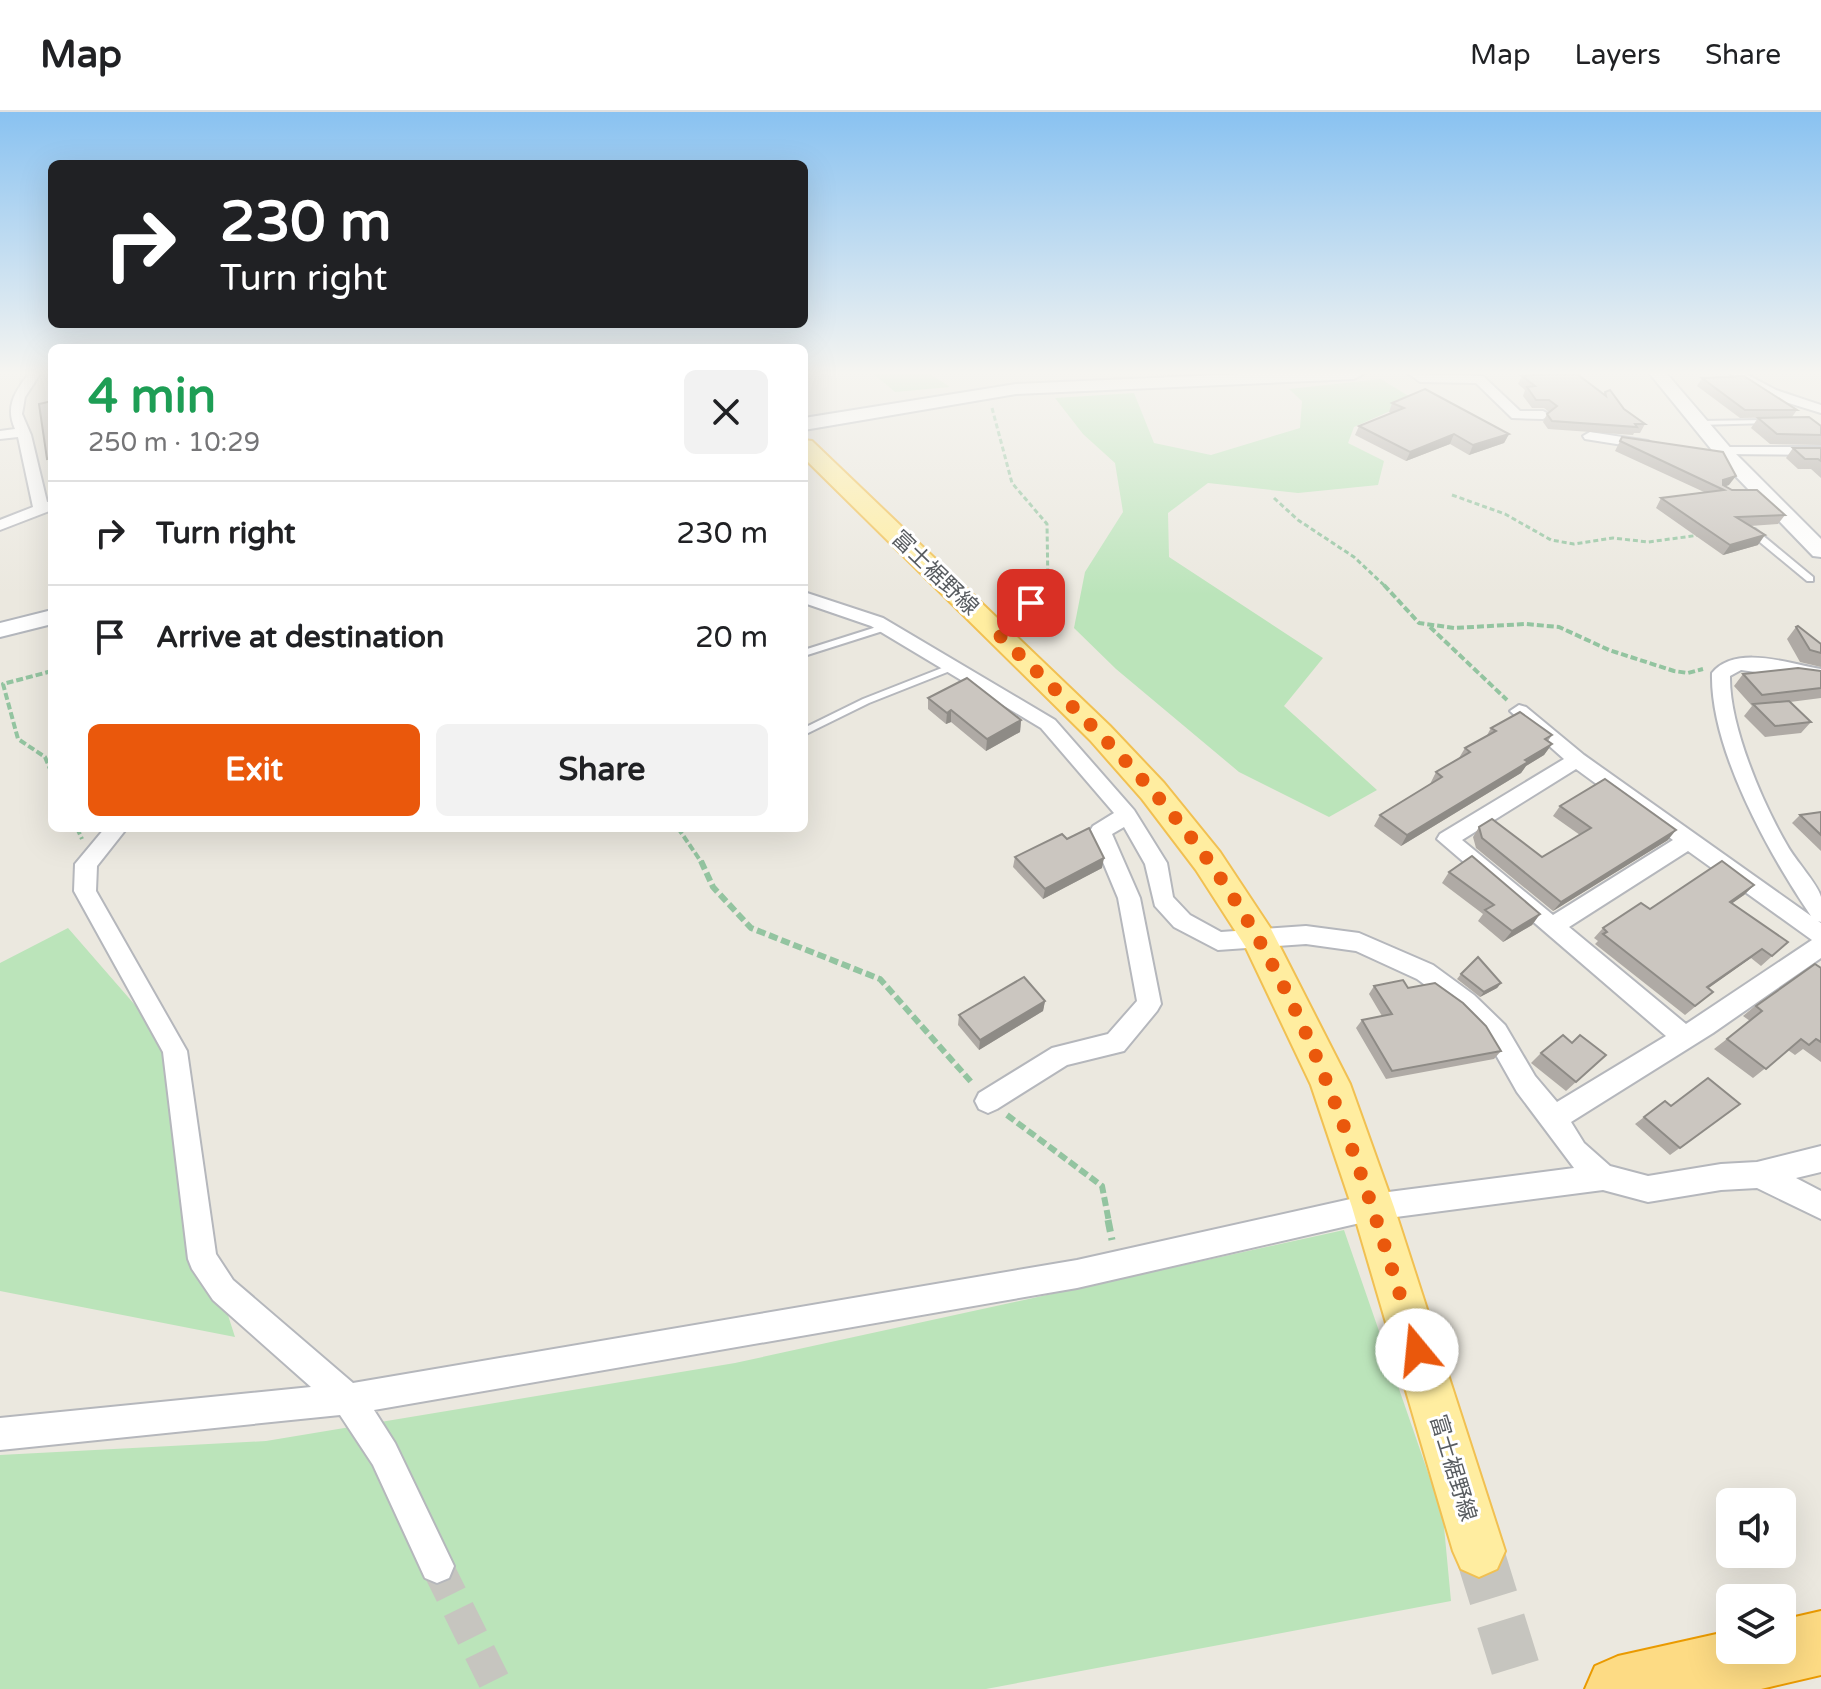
<!DOCTYPE html>
<html lang="en">
<head>
<meta charset="utf-8">
<style>
  body { margin:0; font-family:"Varela Round","Noto Sans JP",sans-serif; background:#f2f2f2; color:#202124; height:100vh; display:flex; flex-direction:column; font-size:30px; white-space:nowrap }
  * { box-sizing:border-box; margin:0 }
  p { font-size:26px; color:#757577 }
  .icon { flex:none; width:44px; height:44px; fill:none; stroke:currentColor; stroke-width:2; stroke-linecap:round; stroke-linejoin:round }
  .map { position:relative; flex:1; overflow:hidden }
  .details { position:absolute; left:48px; top:232px; width:760px; height:488px; display:flex; flex-direction:column; background:#fff; border-radius:12px; box-shadow:0 8px 32px #0002 }
  .details>* { flex:none }
  .hud { position:absolute; left:48px; top:48px; width:760px; height:168px; border-radius:12px; box-shadow:0 8px 32px #0002; background:#202124; color:#fff; overflow:hidden }
  .controls { position:absolute; left:1716px; top:1376px; display:grid; gap:16px }
  .controls a { display:grid; place-items:center; width:80px; height:80px; border-radius:12px; background:#fff; box-shadow:0 8px 32px #0002; font-size:40px }
  .pin { position:absolute; display:grid; place-items:center; width:68px; height:68px; color:#fff; margin:-34px; border-radius:16px; box-shadow:0 4px 12px #0006 }
  .me { position:absolute; width:88px; margin:-44px; rotate:343deg; stroke-linejoin:round; filter:drop-shadow(0 0 6px #0008) }
  .turn { display:flex; align-items:center; gap:28px; height:168px; padding:0 40px; font-size:36px }
  .turn .icon { width:104px; height:104px; stroke-width:2.5 }
  .turn b { display:block; font-size:56px; line-height:68px }
  .round { display:grid; place-items:center; flex:none; width:84px; height:84px; border-radius:12px; background:#f2f2f2 }
  .headline { display:flex; align-items:center; justify-content:space-between; height:136px; padding:0 40px }
  h1 { font-size:48px; font-weight:700; line-height:60px; color:#1e9e55 }
  .button { display:flex; gap:16px; margin-top:auto; padding:16px 40px }
  .button a { flex:1; height:92px; border-radius:12px; background:#ea580c; color:#fff; font-size:32px; font-weight:700; line-height:92px; text-align:center }
  .button a+a { background:#f2f2f2; color:#202124 }
  ul { padding:0; list-style:none }
  li { display:flex; align-items:center; gap:24px; height:104px; padding:0 40px; border-top:2px solid #e0e0e0 }
  li div { flex:1 }
  li b { display:block; font-size:30px }
  li em { font-style:normal }
  header { display:flex; align-items:center; gap:48px; box-sizing:border-box; height:112px; padding:0 40px; background:#fff; border-bottom:2px solid #e0e0e0 }
  header strong { font-size:38px }
  nav { display:flex; gap:44px; margin-inline-start:auto; font-size:28px }
  .map>svg:first-child { display:block }
  .green { fill:#bbe4ba }
  .lines { fill:none; stroke-linecap:round; stroke-linejoin:round }
  .street-tunnel { stroke:#c6c5bf; stroke-width:32; stroke-dasharray:32 16; stroke-linecap:butt }
  .primary-tunnel { stroke:#c6c5bf; stroke-width:49; stroke-dasharray:49 24; stroke-linecap:butt }
  .lane-casing { stroke:#b5b7bc; stroke-width:4 }
  .street-casing { stroke:#b5b7bc; stroke-width:4 }
  .secondary-casing { stroke:#b3b6bc; stroke-width:4 }
  .primary-casing { stroke:#f1c052; stroke-width:4 }
  .highway-casing { stroke:#ea9a00; stroke-width:4 }
  .path-far3 { stroke:#93c4a0; stroke-width:3; stroke-dasharray:5 3; stroke-linecap:butt }
  .path-far2 { stroke:#93c4a0; stroke-width:4; stroke-dasharray:7 3; stroke-linecap:butt }
  .path-far1 { stroke:#93c4a0; stroke-width:6; stroke-dasharray:9 4; stroke-linecap:butt }
  .path { stroke:#93c4a0; stroke-width:7; stroke-dasharray:12 6; stroke-linecap:butt }
  .lane { fill:#fff; fill-rule:evenodd }
  .street { fill:#fff; fill-rule:evenodd }
  .secondary { fill:#fff; fill-rule:evenodd }
  .primary { fill:#ffeda0; fill-rule:evenodd }
  .highway { fill:#fddb84; fill-rule:evenodd }
  .wall { fill:#afaaa5 }
  .shaded-wall { fill:#8e8b86 }
  .building { fill:#cbc6c0; stroke:#8e8b86; stroke-width:2 }
  .route { stroke:#ea580c; stroke-width:14; stroke-dasharray:0 25.2 }
  .labels { text-anchor:middle; dominant-baseline:central; stroke-width:6; stroke-linejoin:round; paint-order:stroke }
  .street-label { font-size:22px; fill:#585c60; stroke:#fff }
</style>
</head>
<body>
<header>
<strong>Map</strong>
<nav><a>Map</a><a>Layers</a><a>Share</a></nav>
</header>
<div class="map">
<svg width="1821" height="1577" viewBox="0 0 1821 1577">
  <rect width="100%" height="100%" fill="#ebe8df"/>
  <g class="green">
    <polygon points="874,262 930,262 950,275 895,280"/>
    <polygon points="1381,267 1415,288 1354,315 1348,331 1384,349 1378,373 1298,381 1208,371 1168,401 1169,445 1323,546 1284,594 1377,678 1329,705 1239,660 1116,557 1074,516 1085,460 1123,400 1115,351 1083,322 1055,286 1134,281 1154,331 1211,343 1300,316 1302,289 1289,277"/>
    <polygon points="68,816 175,939 193,1094 235,1225 0,1179 0,851"/>
    <polygon points="1344,1118 1443,1404 1451,1489 986,1577 0,1577 0,1343 266,1329 735,1251"/>
  </g>
  <g class="lines">
    <polyline class="street-tunnel" points="437,1454 498,1577"/>
    <polyline class="primary-tunnel" points="1479,1439 1522,1577"/>
    <defs>
      <g id="lane">
        <polygon points="1767,308 1770,310 1769,311 1699,313 1696,311 1699,309"/>
        <polygon points="1749,417 1755,417 1813,465 1813,469 1807,469 1749,421"/>
        <polygon points="886,512 890,515 889,517 804,544 804,538"/>
        <polygon points="952,552 956,555 955,557 869,591 804,623 804,616 863,587"/>
      </g>
      <g id="street">
        <path d="M28 262H40L25 285 22 302 31 323 47 390 52 389V398L0 418V408L33 395 18 325 0 327V319L15 317C5 294 15 281 28 262Z"/>
        <polygon points="1409,262 1483,264 1520,299 1543,299 1550,303 1543,307 1512,306 1476,271 1420,270"/>
        <polygon points="1731,262 1746,262 1776,278 1821,293 1821,301 1766,284"/>
        <polygon points="1590,320 1648,329 1655,333 1648,337 1585,327 1583,324"/>
        <polygon points="1723,335 1821,335 1821,343 1718,342 1718,336"/>
        <path d="M804 480 883 506 1055 608 1134 698 1167 751 1173 785 1190 803 1221 820 1306 814 1359 821 1433 853 1474 883 1505 913 1535 964 1557 990 1666 924 1437 727 1440 722 1564 647 1510 599 1519 593 1526 595 1584 643 1811 804C1769 742 1710 637 1712 561 1736 532 1790 552 1821 557V569L1741 558 1730 564C1729 613 1762 690 1787 733 1795 748 1817 771 1821 785 1821 792 1821 802 1821 810L1818 809 1821 811V846L1713 921 1571 1010 1584 1031 1610 1054 1648 1064 1721 1052 1757 1050 1821 1034V1060L1796 1066 1821 1079V1107L1757 1076 1721 1078 1648 1090 1603 1078 1373 1108 1077 1176 374 1298 395 1331 454 1454 449 1466 437 1471 425 1466 373 1353 340 1303 0 1338V1306L311 1275 213 1188 192 1157 188 1147 163 940 74 779 75 752 105 716H127L97 754 96 779 187 939 216 1142 233 1168 353 1271 1077 1148 1373 1082 1574 1056 1517 980 1487 927 1458 897 1417 867 1356 839 1306 832 1218 838 1174 815 1155 794 1145 752 1124 715 1112 722 1140 786 1161 892 1157 899 1124 939 1067 953 997 997 988 1001 979 997 975 989 979 981 1052 936 1108 922 1137 889 1118 786 1090 719 1093 714 1114 701 1041 616 871 514 804 491ZM1576 657 1673 728 1553 803 1462 728ZM1688 739 1812 828 1686 912 1569 815Z"/>
      </g>
      <g id="secondary">
        <polygon points="1242,262 1363,262 1354,267 1016,282 804,318 804,306 1016,272"/>
        <polygon points="1650,262 1667,262 1734,340 1821,427 1821,445 1813,444 1720,348"/>
        <polygon points="52,498 52,512 0,525 0,511"/>
      </g>
      <polygon id="primary" points="804,328 812,329 1110,614 1164,671 1220,740 1271,817 1350,972 1394,1095 1505,1439 1497,1457 1479,1465 1461,1457 1453,1439 1352,1095 1311,973 1245,834 1196,758 1142,687 1090,628 804,346"/>
      <polygon id="highway" points="1821,1499 1821,1563 1761,1577 1585,1577 1595,1554 1618,1544 1730,1519 1730,1538 1782,1538 1782,1508"/>
    </defs>
    <use href="#lane" class="lane-casing"/>
    <use href="#street" class="street-casing"/>
    <use href="#secondary" class="secondary-casing"/>
    <use href="#primary" class="primary-casing"/>
    <use href="#highway" class="highway-casing"/>
    <g class="path-far3">
      <polyline points="992,296 1012,371 1047,412 1048,475"/>
      <polyline points="1452,383 1505,402 1551,428 1574,432 1613,426 1648,430 1700,423"/>
      <polyline points="1274,386 1298,408 1354,445 1386,475"/>
    </g>
    <g class="path-far2">
      <polyline points="1384,473 1419,511 1454,516 1526,512 1559,515 1609,538 1674,559 1688,561 1703,557"/>
      <polyline points="1013,507 1048,473"/>
      <polyline points="1430,515 1507,588"/>
      <polyline points="52,559 3,572 18,627 45,645 52,662"/>
      <polyline points="77,716 82,727"/>
      <polyline points="678,716 702,751"/>
    </g>
    <g class="path-far1">
      <polyline points="701,749 713,775 751,816 880,867 973,972"/>
      <polyline points="1007,1003 1102,1074 1109,1110"/>
    </g>
    <polyline class="path" points="1108,1108 1112,1128"/>
    <use href="#lane" class="lane"/>
    <use href="#street" class="street"/>
    <use href="#secondary" class="secondary"/>
    <use href="#primary" class="primary"/>
    <use href="#highway" class="highway"/>
  </g>
  <g class="wall">
    <polygon points="1522,264 1604,282 1605,280 1624,297 1645,312 1640,321 1634,321 1633,323 1548,317 1543,310 1547,302 1549,300 1544,296 1532,296 1523,284 1525,278 1518,272"/>
    <polygon points="1702,266 1797,298 1792,305 1740,306 1697,274"/>
    <polygon points="1392,291 1509,322 1504,331 1469,343 1450,332 1406,349 1355,323 1359,314 1391,301 1389,300"/>
    <polygon points="1758,306 1821,314 1821,333 1770,332 1751,316"/>
    <polygon points="1622,325 1729,373 1725,374 1785,403 1778,412 1750,414 1758,433 1723,443 1656,396 1661,386 1704,380 1615,339"/>
    <polygon points="1793,336 1821,336 1821,366 1811,357 1798,357 1786,346"/>
    <polygon points="1796,515 1821,532 1821,555 1800,550 1787,527"/>
    <polygon points="1821,559 1821,586 1790,590 1811,610 1801,621 1765,625 1744,604 1752,594 1734,574 1743,562"/>
    <polygon points="928,586 1021,608 1020,620 986,639 951,610 946,612 928,597"/>
    <polygon points="1491,616 1552,623 1548,629 1552,632 1544,643 1526,654 1521,661 1401,734 1374,714 1380,703 1430,672 1436,660 1459,646 1465,636 1486,625"/>
    <polygon points="1560,694 1668,728 1553,799 1476,736 1473,725 1479,715 1542,745 1580,723 1553,704"/>
    <polygon points="1821,700 1821,739 1792,711 1800,703"/>
    <polygon points="1067,727 1102,756 1043,787 1013,755 1015,745"/>
    <polygon points="1449,760 1540,802 1532,813 1503,830 1478,809 1483,802 1442,771"/>
    <polygon points="1754,773 1744,783 1732,791 1788,830 1761,854 1751,846 1708,876 1702,889 1685,903 1595,832 1598,829 1594,826 1603,816"/>
    <polygon points="1821,856 1821,950 1803,937 1795,943 1788,938 1753,966 1714,937 1750,909 1743,904 1761,889"/>
    <polygon points="1461,862 1501,871 1497,876 1480,885 1457,867"/>
    <polygon points="1374,874 1408,876 1501,939 1494,947 1386,967 1356,916 1362,908 1382,904 1369,882"/>
    <polygon points="1045,889 1043,899 979,938 958,913 959,903"/>
    <polygon points="1572,931 1606,943 1566,979 1531,951 1541,941"/>
    <polygon points="1665,989 1671,994 1740,992 1670,1043 1635,1012"/>
  </g>
  <g class="shaded-wall">
    <polygon points="1454,322 1450,332 1406,349 1410,340"/>
    <polygon points="1509,322 1504,331 1469,343 1473,333"/>
    <polygon points="1736,364 1729,373 1720,376 1723,368"/>
    <polygon points="1765,423 1758,433 1723,443 1730,433"/>
    <polygon points="951,598 951,610 946,612 947,601"/>
    <polygon points="1021,608 1020,620 986,639 987,627"/>
    <polygon points="1552,632 1544,643 1526,654 1521,661 1401,734 1407,723"/>
    <polygon points="1676,718 1668,728 1553,799 1561,790"/>
    <polygon points="1104,746 1102,756 1043,787 1045,777"/>
    <polygon points="1754,773 1744,783 1720,800 1730,790"/>
    <polygon points="1540,802 1532,813 1503,830 1512,819"/>
    <polygon points="1762,837 1751,846 1696,885 1707,875"/>
    <polygon points="1501,871 1497,876 1480,885 1484,880"/>
    <polygon points="1045,889 1043,899 979,938 980,928"/>
  </g>
  <g class="building">
    <polygon points="1546,262 1577,262 1606,284 1605,280 1610,278 1624,297 1645,312 1635,312 1637,315 1552,309 1547,302 1557,294 1549,288 1536,288 1527,275 1535,274 1522,264"/>
    <polygon points="1744,264 1797,298 1745,298 1702,266"/>
    <polygon points="1425,277 1509,322 1473,333 1454,322 1410,340 1359,314 1404,296 1392,291"/>
    <polygon points="52,289 52,346 47,347 39,292"/>
    <polygon points="1809,305 1821,314 1821,323 1777,322 1758,306"/>
    <polygon points="1622,325 1723,340 1736,364 1723,368 1723,373 1732,378 1757,378 1785,403 1736,405 1765,423 1730,433 1661,386 1724,378 1620,329"/>
    <polygon points="1793,336 1821,336 1821,349 1818,347 1805,347"/>
    <polygon points="1798,514 1821,532 1821,541 1810,538 1796,515"/>
    <polygon points="1798,556 1821,559 1821,576 1762,583 1743,562"/>
    <polygon points="967,566 1021,608 987,627 951,598 947,601 928,586"/>
    <polygon points="1789,589 1811,610 1775,614 1753,592"/>
    <polygon points="1520,600 1552,623 1545,627 1552,632 1525,648 1528,650 1407,723 1380,703 1442,665 1436,660 1470,640 1465,636 1496,619 1491,616"/>
    <polygon points="1605,667 1676,718 1561,790 1482,726 1479,715 1492,707 1542,745 1591,716 1560,694"/>
    <polygon points="1821,700 1821,723 1800,703"/>
    <polygon points="1089,716 1104,746 1045,777 1015,745 1062,722 1067,727"/>
    <polygon points="1472,744 1540,802 1512,819 1485,798 1494,793 1449,760"/>
    <polygon points="1722,749 1754,773 1730,790 1788,830 1772,844 1762,837 1707,875 1713,880 1695,894 1603,822 1607,820 1603,816 1641,791 1650,797"/>
    <polygon points="1478,845 1501,871 1484,880 1461,862"/>
    <polygon points="1815,852 1821,856 1821,930 1816,927 1809,933 1801,927 1766,957 1727,927 1762,899 1756,894"/>
    <polygon points="1024,865 1045,889 980,928 959,903"/>
    <polygon points="1403,868 1408,876 1435,871 1463,891 1486,914 1501,939 1392,959 1362,908 1392,902 1374,874"/>
    <polygon points="1563,923 1572,931 1580,923 1606,943 1576,970 1541,941"/>
    <polygon points="1708,966 1740,992 1680,1036 1644,1005 1665,989 1671,994"/>
  </g>
  <linearGradient id="sky" x2="0" y2="1"><stop stop-color="#89c2f1"/><stop offset="0.54" stop-color="#f6f5f1"/><stop offset="1" stop-color="#f6f5f1" stop-opacity="0"/></linearGradient>
  <rect width="1821" height="483" fill="url(#sky)"/>
  <g class="lines">
    <path class="route" d="M1031 491 997 521C1071 593 1147 664 1208 748 1314 897 1364 1066 1417 1238"/>
  </g>
  <g class="labels">
    <g class="street-label">
      <text transform="translate(935 461) rotate(44)">富士裾野線</text>
      <text transform="translate(1453 1356) rotate(73)">富士裾野線</text>
    </g>
  </g>
</svg>
<div class="controls">
<a><svg class="icon" aria-label="sound" viewBox="0 0 24 24"><path d="M4 9h4l5-4v14l-5-4H4zM17 9q2 3 0 6"/></svg></a>
<a><svg class="icon" aria-label="layers" viewBox="0 0 24 24"><path d="M12 4l9 5-9 5-9-5zM3 14l9 5 9-5"/></svg></a>
</div>
<div class="pin" style="left:1031px;top:491px;background:#d93025"><svg class="icon" aria-label="arrive" viewBox="0 0 24 24"><path d="M6 21V4h12l-3 4 3 4H6"/></svg></div>
<svg class="me" style="left:1417px;top:1238px" viewBox="-20 -20 40 40"><circle r="19" fill="#fff"/><path d="M0-13L10 11 0 6-10 11z" fill="#ea580c"/></svg>
<div class="hud">
<div class="turn"><svg class="icon" aria-label="right" viewBox="0 0 24 24"><path d="M7 20v-9h11M14 6l5 5-5 5"/></svg><div><b>230 m</b>Turn right</div></div>
</div>
<section class="details">
<div class="headline"><div><h1>4 min</h1><p>250 m · 10:29</p></div><a class="round"><svg class="icon" aria-label="close" viewBox="0 0 24 24"><path d="M6 6l12 12M18 6L6 18"/></svg></a></div>
<ul>
<li><svg class="icon" aria-label="right" viewBox="0 0 24 24"><path d="M7 20v-9h11M14 6l5 5-5 5"/></svg><div><b>Turn right</b></div><em>230 m</em></li>
<li><svg class="icon" aria-label="arrive" viewBox="0 0 24 24"><path d="M6 21V4h12l-3 4 3 4H6"/></svg><div><b>Arrive at destination</b></div><em>20 m</em></li>
</ul>
<div class="button"><a>Exit</a><a>Share</a></div>
</section>
</div>
</body>
</html>
